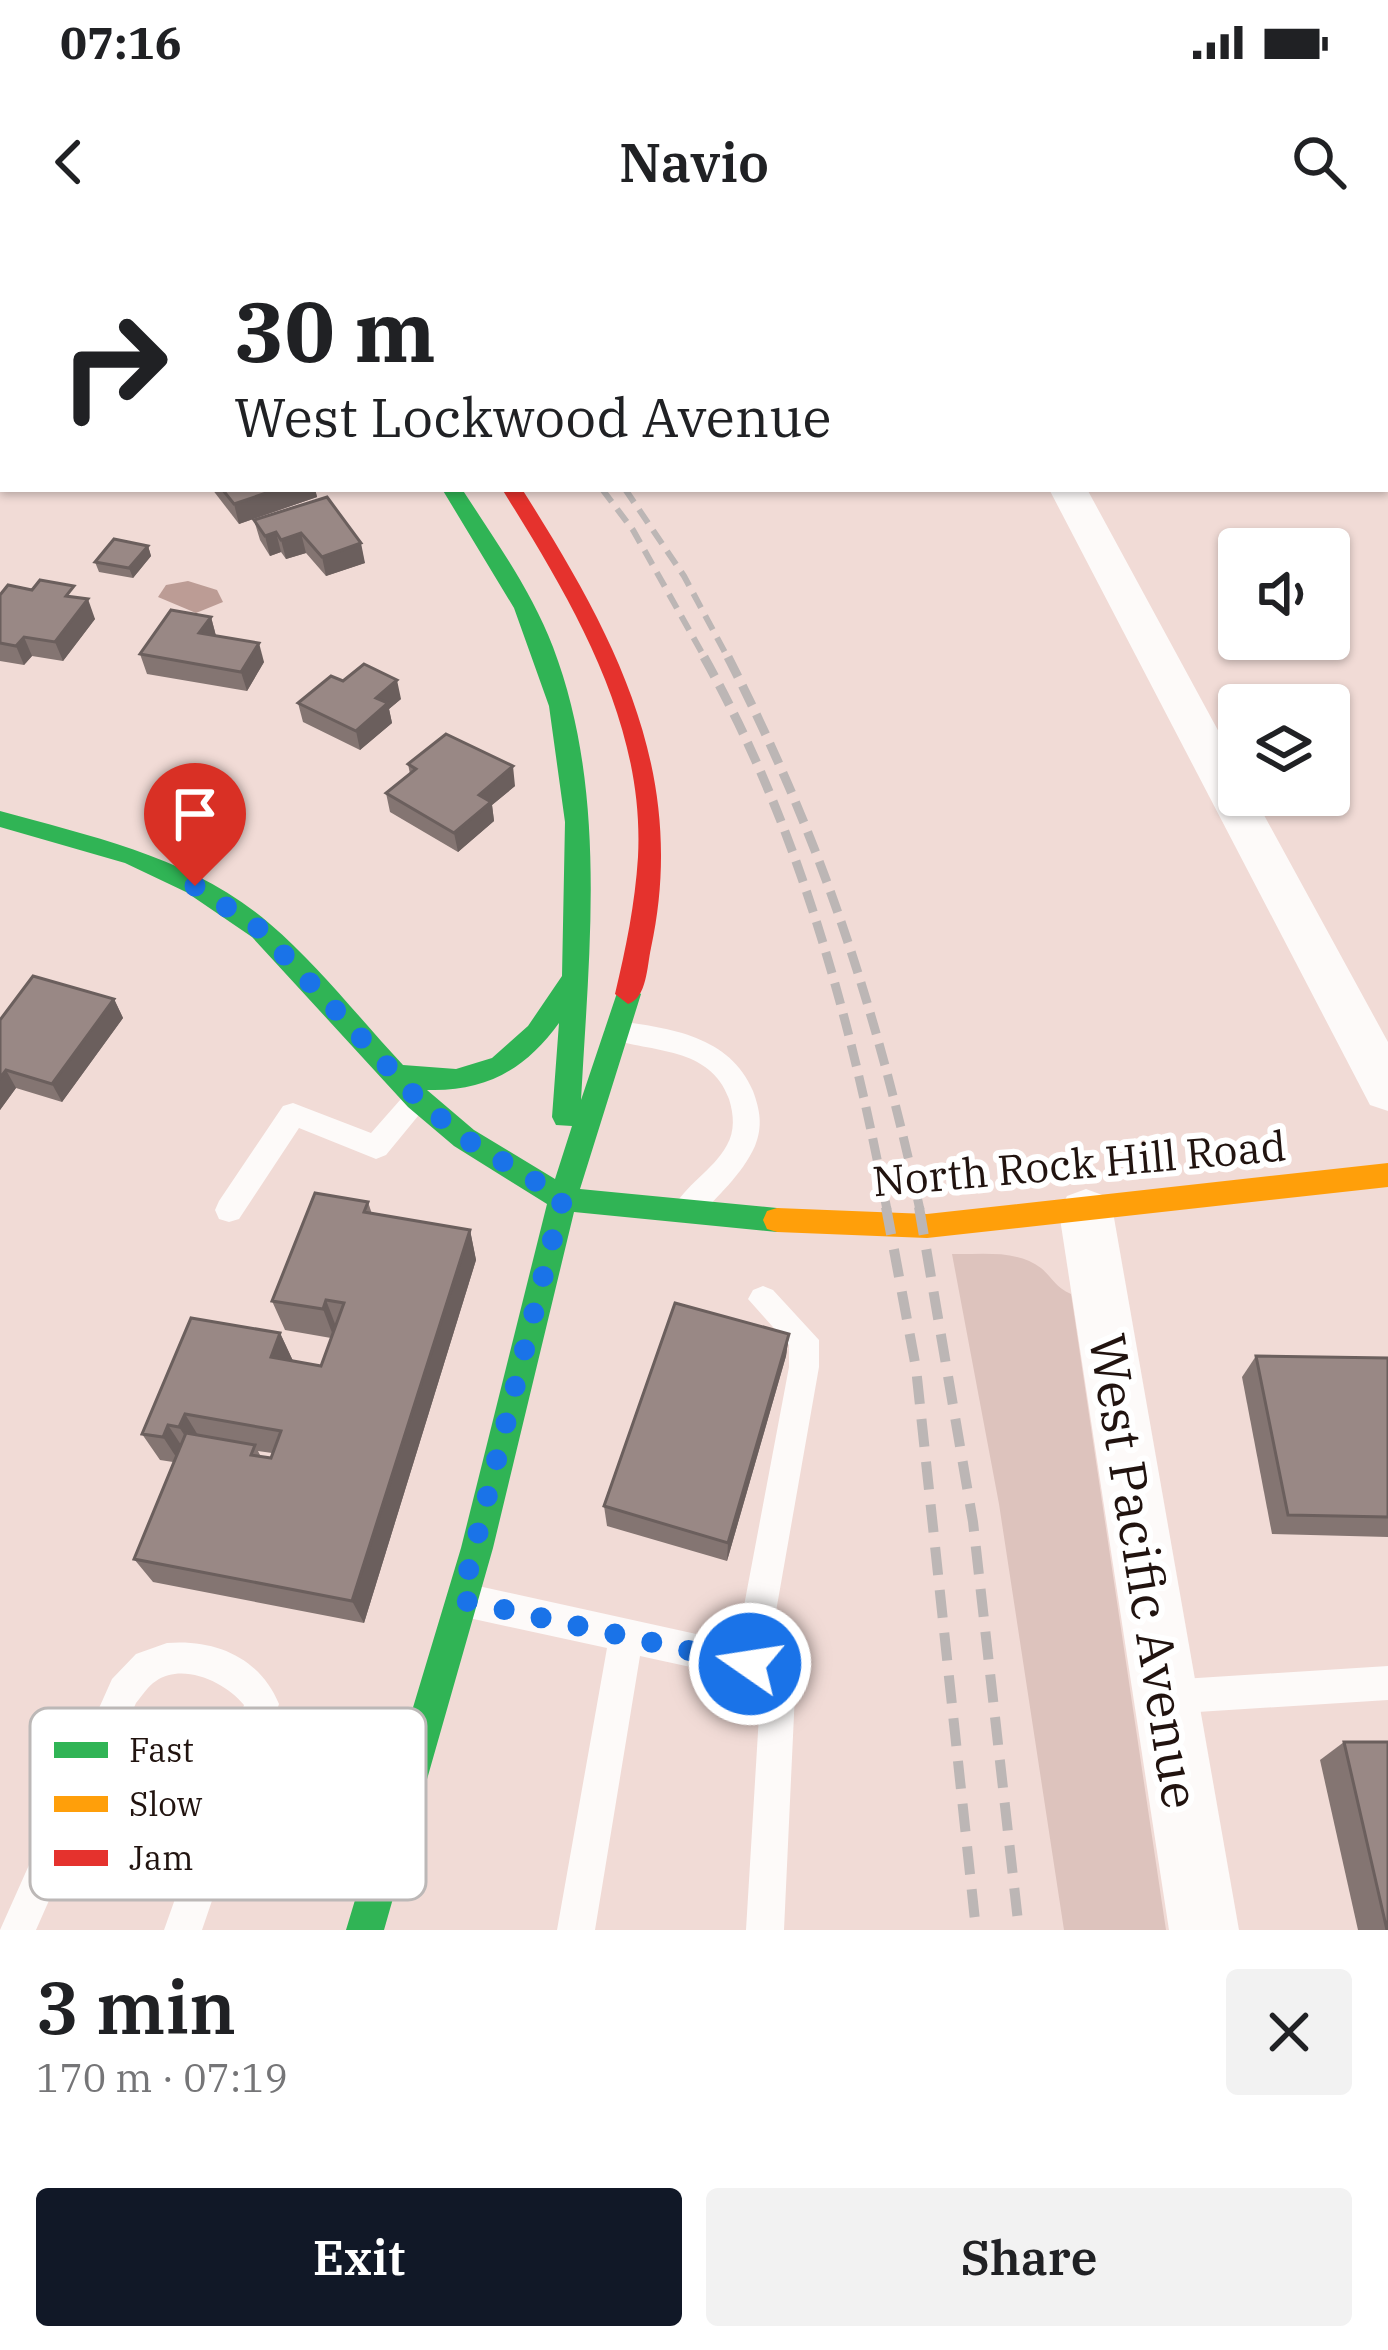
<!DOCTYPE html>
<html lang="en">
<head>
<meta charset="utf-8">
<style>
  body { margin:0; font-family:"IBM Plex Serif",serif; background:#f2f2f2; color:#202124; height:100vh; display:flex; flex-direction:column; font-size:45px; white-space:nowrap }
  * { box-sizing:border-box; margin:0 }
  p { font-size:39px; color:#757577 }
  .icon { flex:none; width:66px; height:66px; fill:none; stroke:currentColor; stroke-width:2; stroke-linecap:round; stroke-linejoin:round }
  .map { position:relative; height:1690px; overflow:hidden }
  .details { display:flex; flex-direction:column; background:#fff; flex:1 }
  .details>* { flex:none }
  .top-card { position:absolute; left:0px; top:0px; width:1389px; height:252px; box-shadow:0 3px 9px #0004; background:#fff; color:#202124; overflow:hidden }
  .buttons { position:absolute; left:1218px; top:288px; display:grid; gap:24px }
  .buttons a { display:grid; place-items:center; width:132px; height:132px; border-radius:12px; background:#fff; box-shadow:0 3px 9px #0004; font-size:60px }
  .pin { position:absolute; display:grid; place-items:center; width:102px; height:102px; color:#fff; margin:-123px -51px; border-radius:50% 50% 50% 0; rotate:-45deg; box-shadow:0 0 12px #0007 }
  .pin .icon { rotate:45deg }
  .me { position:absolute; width:132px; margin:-66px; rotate:283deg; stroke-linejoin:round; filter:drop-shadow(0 0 9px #0008) }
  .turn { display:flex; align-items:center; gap:42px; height:252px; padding:0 36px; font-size:54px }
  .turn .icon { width:156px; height:156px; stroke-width:2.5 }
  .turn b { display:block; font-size:84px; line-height:102px }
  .round { display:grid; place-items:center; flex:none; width:126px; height:126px; border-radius:12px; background:#f2f2f2 }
  .head { display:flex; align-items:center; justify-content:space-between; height:204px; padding:0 36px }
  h1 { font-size:72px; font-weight:600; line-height:90px }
  .button { display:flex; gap:24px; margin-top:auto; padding:24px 36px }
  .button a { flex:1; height:138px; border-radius:12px; background:#111827; color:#fff; font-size:48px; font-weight:600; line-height:138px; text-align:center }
  .button a+a { background:#f2f2f2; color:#202124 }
  .status { display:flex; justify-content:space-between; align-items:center; height:84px; padding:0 60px; background:#fff; direction:ltr }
  .status svg { height:33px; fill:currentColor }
  header { display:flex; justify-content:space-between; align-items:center; height:156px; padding:0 36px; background:#fff; font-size:54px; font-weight:600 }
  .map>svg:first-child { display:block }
  .green { fill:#ddc3bd }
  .water { fill:#bc9c95 }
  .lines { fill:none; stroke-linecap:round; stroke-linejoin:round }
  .lane { fill:#fdfaf9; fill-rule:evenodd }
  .street { fill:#fdfaf9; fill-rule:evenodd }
  .fast { fill:#30b455; fill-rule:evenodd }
  .slow { fill:#ff9f0a; fill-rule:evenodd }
  .jam { fill:#e5322d; fill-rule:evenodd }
  .rail-far2 { stroke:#bcb6b5; stroke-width:6; stroke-dasharray:16 9; stroke-linecap:butt }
  .rail-far1 { stroke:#bcb6b5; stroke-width:9; stroke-dasharray:22 10; stroke-linecap:butt }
  .rail { stroke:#bcb6b5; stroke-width:10; stroke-dasharray:28 15; stroke-linecap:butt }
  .wall { fill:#847572; fill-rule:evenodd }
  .shaded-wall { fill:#6b5f5d }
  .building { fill:#998885; stroke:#6b5f5d; stroke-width:3 }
  .route { stroke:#1a73e8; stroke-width:21; stroke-dasharray:0 37.8 }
  .labels { text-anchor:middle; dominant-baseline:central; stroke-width:12; stroke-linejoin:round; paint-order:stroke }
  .street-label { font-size:42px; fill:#21130f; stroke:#fff }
  .near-street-label { font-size:51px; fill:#21130f; stroke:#fff }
  .key { fill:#fff; stroke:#bcb8b7; stroke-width:3 }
  .key-label { font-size:33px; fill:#21130f }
</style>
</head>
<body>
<div class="status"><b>07:16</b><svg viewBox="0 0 49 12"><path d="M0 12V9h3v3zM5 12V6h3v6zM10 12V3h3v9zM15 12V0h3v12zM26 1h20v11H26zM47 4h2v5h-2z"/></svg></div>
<header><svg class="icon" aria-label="back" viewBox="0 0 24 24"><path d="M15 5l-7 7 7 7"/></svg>Navio<svg class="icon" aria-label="search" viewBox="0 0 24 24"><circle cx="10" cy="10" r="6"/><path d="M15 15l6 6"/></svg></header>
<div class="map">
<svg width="1388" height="1690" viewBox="0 0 1388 1690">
  <rect width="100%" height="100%" fill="#f1dbd6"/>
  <path class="green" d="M952 1014C980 1015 1017 1009 1041 1028 1053 1038 1055 1047 1071 1054L1166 1690H1064L999 1264Z"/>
  <polygon class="water" points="188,341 217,350 223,362 196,373 158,357 166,345"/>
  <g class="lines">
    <g class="lane">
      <path d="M617 781C670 788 730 796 753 851 760 870 763 886 755 906 742 935 717 956 696 980L686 983 676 980 672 971C684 945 713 931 727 905 735 891 734 875 729 859 710 806 652 813 608 798L604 791 608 784Z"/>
      <polygon points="418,848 428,851 432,859 386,915 376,919 299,888 239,979 229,982 219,979 215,970 219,961 283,866 293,863 371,893 408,851"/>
      <polygon points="763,1046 773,1050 819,1100 819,1127 768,1417 795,1453 784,1690 746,1690 760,1459 741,1438 640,1416 595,1690 557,1690 607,1408 469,1378 457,1373 452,1361 457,1349 469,1344 737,1403 789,1127 789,1105 748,1059 753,1050"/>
      <path d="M167 1403C216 1399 260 1418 279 1464L202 1690H164L244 1465C226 1443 184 1422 156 1441 148 1446 142 1456 136 1463L36 1690H0L112 1439 136 1414Z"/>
      <polygon points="1388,1426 1388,1460 1166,1474 1154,1469 1149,1457 1154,1445 1166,1440"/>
    </g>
    <g class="street">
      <polygon points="774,0 809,0 811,3 776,3"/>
      <polygon points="1049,249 1087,249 1239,529 1239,555 1253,555 1388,802 1388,871 1370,865"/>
      <polygon points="1086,949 1105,956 1113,972 1239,1690 1169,1690 1059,972 1067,956"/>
    </g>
    <g class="fast">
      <polygon points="263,0 281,0 283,3 265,3"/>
      <path d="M442 249H462C495 300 531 350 553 407 608 552 589 710 581 860L619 747 628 744 641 754 580 949 777 968 787 971 791 980 787 989 777 992 574 972 493 1308 384 1690H346L461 1308 547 964 454 906 408 867 252 697 186 652 125 623 0 587V571C94 597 194 618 270 684 318 725 360 779 403 825L456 829 492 818 528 786 562 736 565 582 549 466 514 368ZM559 783 552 877 556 885 572 886 555 939 474 890 427 850C485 852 525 830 559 783Z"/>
    </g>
    <g class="slow">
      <polygon points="203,0 222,0 224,3 205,3"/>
      <polygon points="1388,923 1388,947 927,998 777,992 767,989 763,980 767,971 777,968 927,974"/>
    </g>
    <path class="jam" d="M502 249H522C613 393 689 531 651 708 647 726 647 758 628 764L615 754C626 708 635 664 638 617 645 481 571 360 502 249Z"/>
    <g class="rail-far2">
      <polyline points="362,0 366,3"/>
      <polyline points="602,249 633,290 706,420"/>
      <polyline points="625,249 684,336 729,420"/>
    </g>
    <g class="rail-far1">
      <path d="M704 417C799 587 851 779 887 970"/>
      <path d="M728 417C822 601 876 768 920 970"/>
    </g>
    <g class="rail">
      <polyline points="886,967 916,1128 976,1690"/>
      <polyline points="919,967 973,1282 1019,1690"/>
    </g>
  </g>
  <g class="wall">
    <polygon points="212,249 315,249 317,257 239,284"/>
    <polygon points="327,257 365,323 326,336 306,313 286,319 281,312 270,316 260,300 254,280"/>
    <polygon points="148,306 151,316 133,338 99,332 95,322"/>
    <polygon points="0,355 78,358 95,379 63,421 32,416 24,425 0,421"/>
    <polygon points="211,377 216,396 264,422 247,451 147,434 140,414"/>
    <polygon points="343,441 401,459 389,469 392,483 360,510 303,482 298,463"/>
    <polygon points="408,524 515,546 492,565 494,581 458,612 390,572 386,553 410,534"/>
    <polygon points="114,759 123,778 62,862 16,848 0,870 0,780"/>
    <path d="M368 962 372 974 470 990 476 1020 364 1383 153 1342 134 1319 173 1222 160 1220 142 1194 280 1093 293 1121 321 1126 331 1098 285 1090 272 1061ZM258 1211 272 1213 271 1218 261 1217Z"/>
    <polygon points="789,1094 786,1116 727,1321 607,1286 604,1266"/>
    <polygon points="1256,1116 1388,1118 1388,1297 1272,1294 1242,1137"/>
    <polygon points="1344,1502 1388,1690 1358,1690 1320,1520"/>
  </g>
  <g class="shaded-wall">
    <polygon points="278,249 315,249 317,257 239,284 234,264"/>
    <polygon points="276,292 281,312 270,316 265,296"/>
    <polygon points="301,293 306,313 286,319 281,300"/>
    <polygon points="361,303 365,323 326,336 322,317"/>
    <polygon points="148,306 151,316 133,338 129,328"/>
    <polygon points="88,359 95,379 63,421 55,402"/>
    <polygon points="211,377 216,396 199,393"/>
    <polygon points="24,397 32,416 24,425 16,406"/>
    <polygon points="259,403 264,422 247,451 241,432"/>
    <polygon points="397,440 401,459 389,469 392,483 360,510 356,491 376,458"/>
    <polygon points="513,526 515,546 492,565 494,581 458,612 454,593 479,555"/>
    <polygon points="114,759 123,778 62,862 52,844"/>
    <polygon points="6,830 16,848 0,870 0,838"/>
    <polygon points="470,990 476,1020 364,1383 352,1361"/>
    <polygon points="326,1060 337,1089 334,1098 323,1069"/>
    <polygon points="280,1093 293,1121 271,1117"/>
    <polygon points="789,1094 786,1116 727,1321 728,1303"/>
    <polygon points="185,1174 201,1200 196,1213 179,1187"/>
    <polygon points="168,1185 185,1211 180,1223 163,1197"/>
  </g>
  <g class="building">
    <polygon points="222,249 278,249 234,264"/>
    <polygon points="327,257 361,303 322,317 301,293 281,300 276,292 265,296 254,280"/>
    <polygon points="114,299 148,306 129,328 95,322"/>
    <polygon points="40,340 74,346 66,356 88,359 55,402 24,397 16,406 0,403 0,355 8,345 32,350"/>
    <polygon points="171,370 211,377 199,393 259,403 241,432 140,414"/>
    <polygon points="364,424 397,440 376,458 388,463 356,491 298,463 331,436 343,441"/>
    <polygon points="446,494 513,526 479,555 491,562 454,593 386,553 416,529 408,524"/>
    <polygon points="33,736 114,759 52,844 6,830 0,838 0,780"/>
    <polygon points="315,953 368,962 364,972 470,990 352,1361 134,1319 186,1193 255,1205 251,1215 271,1218 281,1191 185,1174 179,1187 168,1185 163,1197 142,1194 191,1078 280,1093 271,1117 321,1126 344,1063 326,1060 323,1069 272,1061"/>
    <polygon points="675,1063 789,1094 728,1303 604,1266"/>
    <polygon points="1256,1116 1388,1118 1388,1277 1288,1275"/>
    <polygon points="1344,1502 1388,1502 1388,1690 1387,1690"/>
  </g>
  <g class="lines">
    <polyline class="route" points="195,646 261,690 418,859 464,898 563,958 461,1360 750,1424"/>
  </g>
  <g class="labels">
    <g class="street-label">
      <text transform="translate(1079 923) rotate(-5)">North Rock Hill Road</text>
    </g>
    <g class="near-street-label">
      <text transform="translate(1145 1331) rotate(81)">West Pacific Avenue</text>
    </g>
  </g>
  <rect x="30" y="1468" width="396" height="192" rx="18" class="key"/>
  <rect x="54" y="1502" width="54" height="16" fill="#30b455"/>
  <rect x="54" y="1556" width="54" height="16" fill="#ff9f0a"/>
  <rect x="54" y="1610" width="54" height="16" fill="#e5322d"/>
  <g class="key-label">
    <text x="129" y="1522">Fast</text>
    <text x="129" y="1576">Slow</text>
    <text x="129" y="1630">Jam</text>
  </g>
</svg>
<div class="buttons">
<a><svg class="icon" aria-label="sound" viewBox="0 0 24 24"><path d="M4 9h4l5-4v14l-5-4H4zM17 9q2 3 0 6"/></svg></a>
<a><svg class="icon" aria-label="layers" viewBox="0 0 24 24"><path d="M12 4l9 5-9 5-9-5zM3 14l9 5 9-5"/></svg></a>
</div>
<div class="pin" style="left:195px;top:646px;background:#d93025"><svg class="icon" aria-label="arrive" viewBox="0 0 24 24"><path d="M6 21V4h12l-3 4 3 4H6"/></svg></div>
<svg class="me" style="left:750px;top:1424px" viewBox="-20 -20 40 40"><circle r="17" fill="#1a73e8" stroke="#fff" stroke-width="3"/><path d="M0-11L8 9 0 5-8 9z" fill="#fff"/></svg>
<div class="top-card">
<div class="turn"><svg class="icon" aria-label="right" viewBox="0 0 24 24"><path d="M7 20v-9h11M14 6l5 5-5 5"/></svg><div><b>30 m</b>West Lockwood Avenue</div></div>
</div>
</div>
<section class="details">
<div class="head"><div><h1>3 min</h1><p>170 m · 07:19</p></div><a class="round"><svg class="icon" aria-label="close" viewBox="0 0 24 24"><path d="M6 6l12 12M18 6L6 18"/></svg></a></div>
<div class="button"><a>Exit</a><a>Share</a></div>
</section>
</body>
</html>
